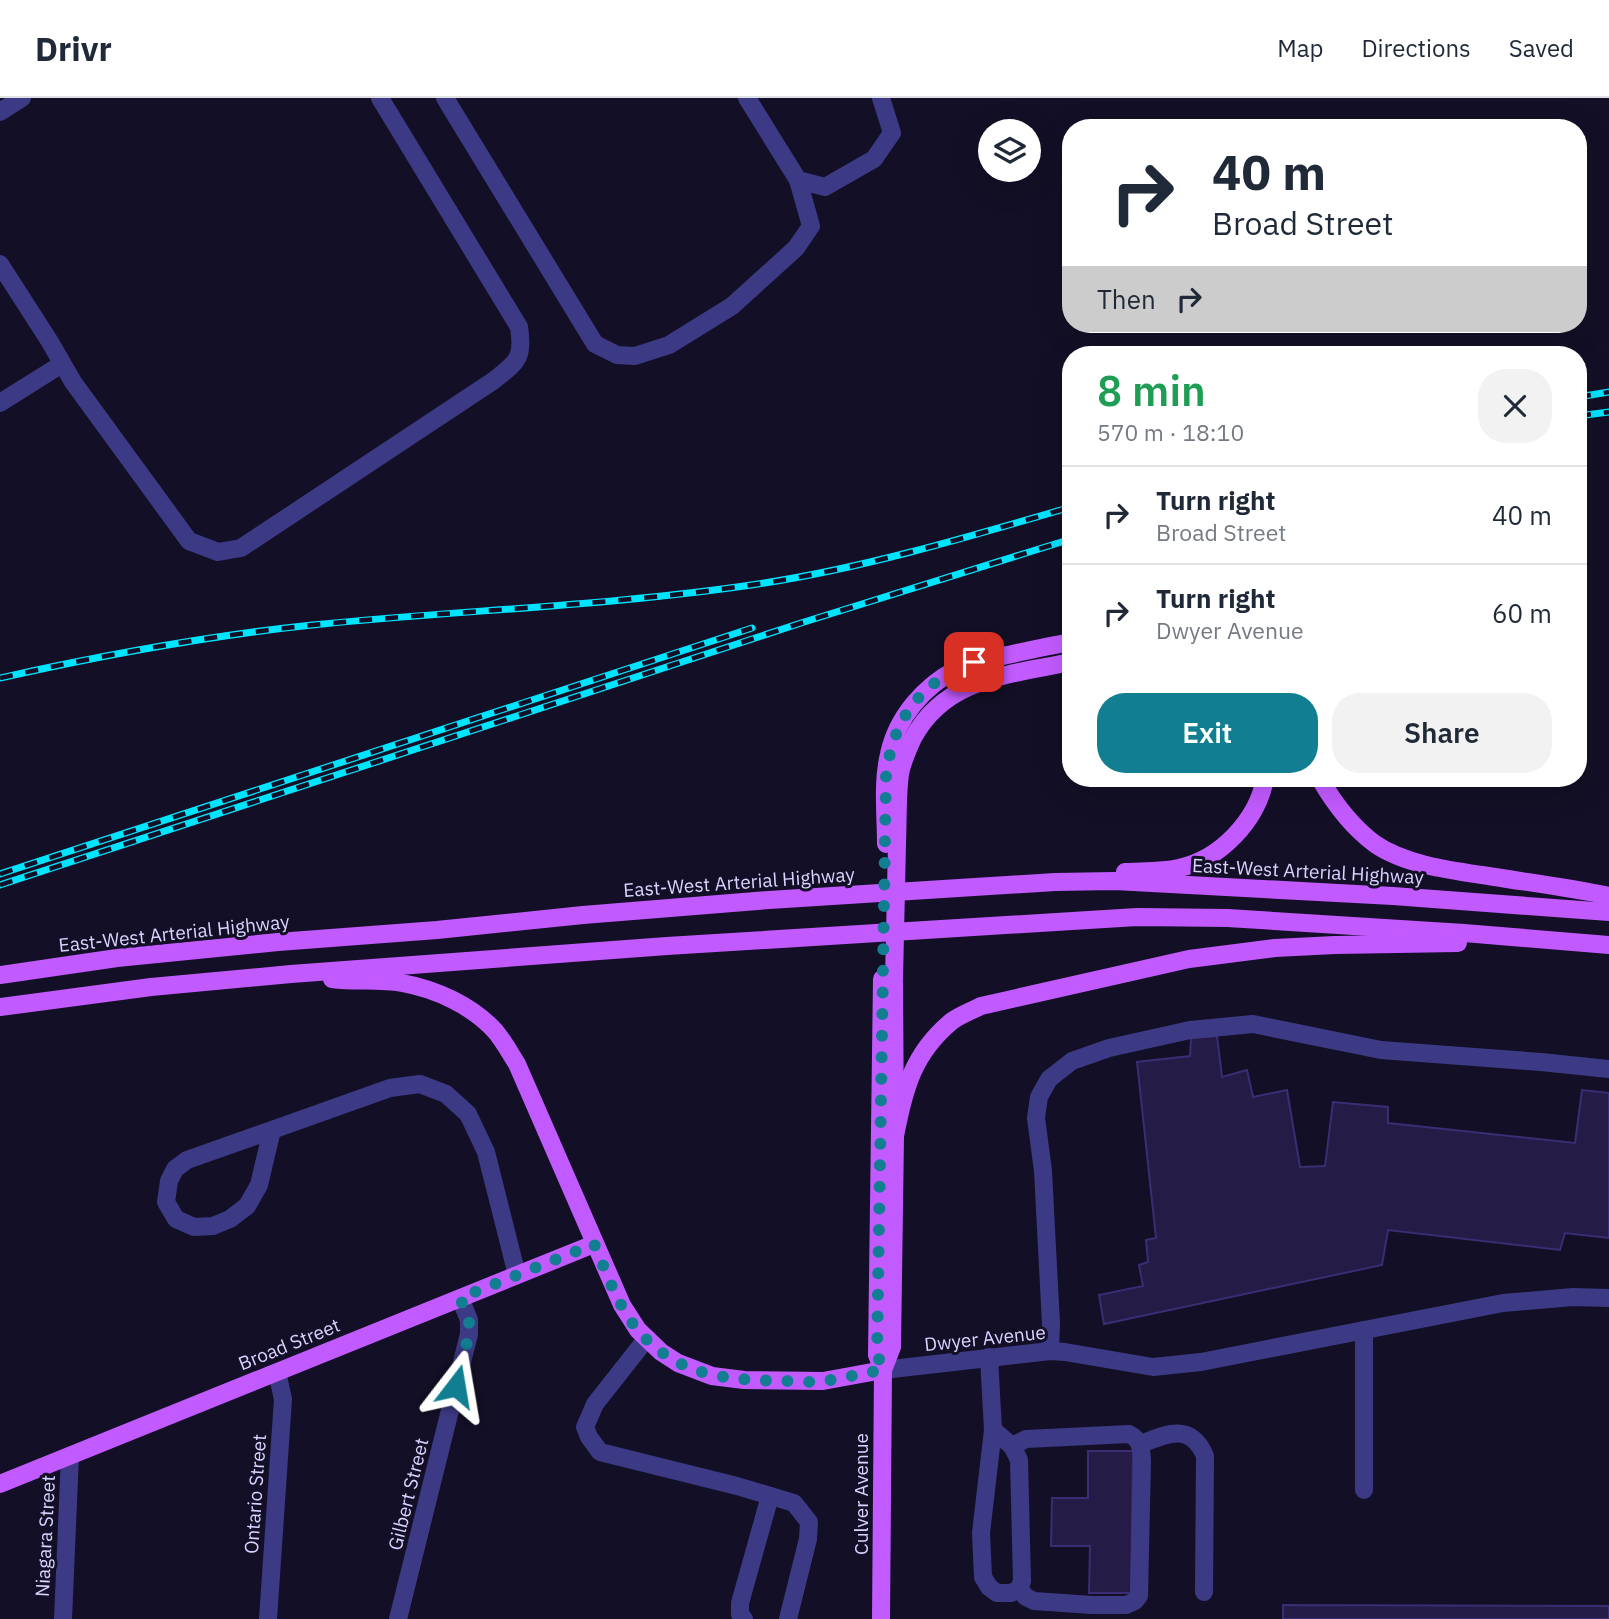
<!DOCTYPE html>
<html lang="en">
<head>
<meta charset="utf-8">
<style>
  body { margin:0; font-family:"IBM Plex Sans",sans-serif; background:#f2f2f3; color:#1f2937; height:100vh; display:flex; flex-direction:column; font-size:26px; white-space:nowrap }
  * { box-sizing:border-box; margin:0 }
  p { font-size:23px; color:#747a83 }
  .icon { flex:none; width:38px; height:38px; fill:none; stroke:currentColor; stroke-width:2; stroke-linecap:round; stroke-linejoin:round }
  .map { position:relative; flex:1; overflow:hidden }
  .details { position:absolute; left:1062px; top:248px; width:525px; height:441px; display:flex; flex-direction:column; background:#fff; border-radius:28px; box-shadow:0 7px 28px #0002 }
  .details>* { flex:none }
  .hud { position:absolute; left:1062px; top:21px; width:525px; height:214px; border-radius:28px; box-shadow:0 7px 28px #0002; background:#fff; color:#1f2937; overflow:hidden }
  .fabs { position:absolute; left:978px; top:21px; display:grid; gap:14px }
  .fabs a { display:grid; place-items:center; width:63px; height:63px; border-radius:50%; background:#fff; box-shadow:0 7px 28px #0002; font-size:35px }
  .pin { position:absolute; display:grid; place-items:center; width:60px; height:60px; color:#fff; margin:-30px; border-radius:14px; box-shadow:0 4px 10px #0006 }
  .me { position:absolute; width:77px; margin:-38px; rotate:14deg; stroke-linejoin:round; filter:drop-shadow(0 0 5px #0008) }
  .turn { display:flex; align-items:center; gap:24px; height:147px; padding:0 35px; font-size:32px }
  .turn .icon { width:91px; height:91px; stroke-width:2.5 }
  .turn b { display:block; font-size:49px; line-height:60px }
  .then { display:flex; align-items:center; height:66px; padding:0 35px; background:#0003; gap:14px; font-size:26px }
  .round { display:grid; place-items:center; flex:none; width:74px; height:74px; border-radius:28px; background:#f2f2f3 }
  .headline { display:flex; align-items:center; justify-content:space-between; height:119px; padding:0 35px }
  h1 { font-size:42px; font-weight:600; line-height:52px; color:#1e9e55 }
  .button { display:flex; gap:14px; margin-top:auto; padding:14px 35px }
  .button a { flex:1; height:80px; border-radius:28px; background:#117e91; color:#fff; font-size:28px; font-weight:600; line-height:80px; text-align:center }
  .button a+a { background:#f2f2f3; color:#1f2937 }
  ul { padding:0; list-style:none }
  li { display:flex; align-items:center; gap:21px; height:98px; padding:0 35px; border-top:2px solid #e0e1e3 }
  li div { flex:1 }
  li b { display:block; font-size:26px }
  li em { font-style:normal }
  header { display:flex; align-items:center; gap:42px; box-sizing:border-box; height:98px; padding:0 35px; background:#fff; border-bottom:2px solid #e0e1e3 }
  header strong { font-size:33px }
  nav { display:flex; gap:38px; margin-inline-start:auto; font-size:24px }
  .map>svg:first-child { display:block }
  .building { fill:#241b47; stroke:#3b2d73; stroke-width:2 }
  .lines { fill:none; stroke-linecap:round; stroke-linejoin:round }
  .minor { stroke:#3d3a85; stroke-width:18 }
  .major { stroke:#c25bff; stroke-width:18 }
  .rail-casing { stroke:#00e5ff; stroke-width:7 }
  .rail { stroke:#130f26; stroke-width:4.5; stroke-dasharray:13; stroke-linecap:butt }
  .major-bridge { stroke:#c25bff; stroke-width:18 }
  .route { stroke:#117e91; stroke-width:12; stroke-dasharray:0 21.6 }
  .labels { text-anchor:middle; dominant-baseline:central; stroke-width:6; stroke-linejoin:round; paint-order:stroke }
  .street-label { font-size:19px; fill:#d9d4ff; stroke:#130f26 }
</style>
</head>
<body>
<header>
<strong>Drivr</strong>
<nav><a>Map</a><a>Directions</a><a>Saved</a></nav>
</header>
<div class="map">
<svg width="1609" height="1521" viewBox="0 0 1609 1521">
  <rect width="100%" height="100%" fill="#130f26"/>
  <g class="building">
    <polygon points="1217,938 1222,979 1247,972 1253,999 1287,992 1300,1069 1325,1068 1333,1004 1388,1009 1388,1025 1575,1045 1582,992 1609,995 1609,1140 1565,1135 1560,1152 1388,1132 1382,1167 1104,1226 1099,1197 1143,1188 1139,1167 1148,1164 1146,1142 1156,1140 1137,964 1190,958 1191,940"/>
    <polygon points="1088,1353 1133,1353 1131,1495 1089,1495 1090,1448 1051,1448 1052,1400 1088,1400"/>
    <polygon points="1283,1507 1609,1508 1609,1521 1283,1521"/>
  </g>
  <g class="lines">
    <g class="minor">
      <polyline points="445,0 595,246 617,257 635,258 669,247 732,208 796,150 811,128 798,82"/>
      <polyline points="747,0 798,82 825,89 874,61 892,35 881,0"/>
      <polyline points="0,14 22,0"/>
      <path d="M0 166 50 244 73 284 189 443 218 454 241 450 493 283C517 264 524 261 519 229L380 0"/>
      <polyline points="0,305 62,266"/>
      <polyline points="272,1032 259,1087 247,1108 230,1121 213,1128 194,1129 176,1121 166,1104 169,1083 175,1071 187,1062 272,1032 390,990 420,986 446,996 468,1016 486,1054 517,1177"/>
      <polyline points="1364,1232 1364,1392"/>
      <polyline points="647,1240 595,1306 585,1329 589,1339 600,1354 737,1388 794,1405 809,1424 808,1441 788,1521"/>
      <polyline points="1050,1253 1051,1226 1043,1073 1036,1020 1039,999 1049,981 1072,963 1109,950 1190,932 1253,926 1381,952 1541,964 1609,971"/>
      <polyline points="989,1259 993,1332 981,1435 983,1479 989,1489 997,1495 1011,1495 1019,1491 1022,1483 1019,1362 1012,1348 993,1332"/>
      <polyline points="883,1272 1050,1253 1065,1254 1153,1269 1201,1264 1503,1205 1573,1199 1609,1200"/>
      <path d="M1141 1346C1168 1335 1191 1325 1205 1358L1204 1494"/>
      <path d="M1012 1348 1026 1341 1129 1336C1141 1342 1141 1350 1142 1362L1139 1498 1135 1503 1126 1507H1092L1034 1503 1026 1499 1019 1491"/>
      <polyline points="63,1521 70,1358"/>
      <polyline points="268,1521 283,1301 277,1274"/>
      <polyline points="398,1521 469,1236 469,1222 460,1200"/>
      <polyline points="744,1521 740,1516 740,1505 770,1398"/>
    </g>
    <g class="major">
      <path d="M1320 681C1334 705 1352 729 1375 746 1404 766 1448 772 1482 777 1524 784 1567 789 1609 798"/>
      <path d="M897 745C898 722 897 698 900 676 902 664 908 651 913 640 946 579 1010 577 1071 564"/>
      <path d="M886 746C886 717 882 685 889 656 897 619 924 588 957 571 971 563 988 561 1003 558 1026 553 1048 548 1071 544"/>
      <path d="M1125 774C1142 773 1162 774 1179 770 1221 761 1257 722 1265 681"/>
      <polyline points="0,877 117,860 278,844 437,832 583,817 769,802 1055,784 1115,783 1393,798 1609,814"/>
      <path d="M332 881C355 884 380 881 402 885 436 891 473 908 496 934 504 944 510 955 517 966L622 1207 638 1232 661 1254 678 1265 712 1278 744 1282 823 1283 883 1272"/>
      <polyline points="0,909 151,889 291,876 667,848 1137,819 1228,820 1464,835 1609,847"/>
      <path d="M895 1038C904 991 913 955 952 923 960 917 971 913 981 908L1189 861 1275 850 1335 847 1458 845"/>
      <polyline points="883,1272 892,1249 895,1038 894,885"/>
      <polyline points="0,1386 594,1146"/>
      <polyline points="881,1521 883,1272 877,1257 882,881"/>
    </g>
    <defs>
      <g id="rail">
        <polyline points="1578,299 1609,294"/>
        <polyline points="1578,318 1609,314"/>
        <path d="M0 580C103 557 207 538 312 527 461 512 610 508 758 486 864 470 968 439 1071 409"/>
        <polyline points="0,776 752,530"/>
        <polyline points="0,787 801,525 1071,441"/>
      </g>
    </defs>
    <use href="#rail" class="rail-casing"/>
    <use href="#rail" class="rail"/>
    <polyline class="major-bridge" points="894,881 897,745"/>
  </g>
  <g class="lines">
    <path class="route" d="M456 1288 469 1236V1222L460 1200 594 1146C607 1175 617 1207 637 1231 676 1278 726 1282 782 1283 796 1283 811 1285 825 1283 844 1280 863 1275 883 1272L877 1256 886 678C893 621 920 584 974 564"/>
  </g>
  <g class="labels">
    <g class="street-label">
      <text transform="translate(1308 773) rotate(3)">East-West Arterial Highway</text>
      <text transform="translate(739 784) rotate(-4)">East-West Arterial Highway</text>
      <text transform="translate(174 835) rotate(-6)">East-West Arterial Highway</text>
      <text transform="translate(985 1240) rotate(-6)">Dwyer Avenue</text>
      <text transform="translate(289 1246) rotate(-22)">Broad Street</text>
      <text transform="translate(255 1396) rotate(-86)">Ontario Street</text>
      <text transform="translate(408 1396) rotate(-76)">Gilbert Street</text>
      <text transform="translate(861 1396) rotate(-90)">Culver Avenue</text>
      <text transform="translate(45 1438) rotate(-87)">Niagara Street</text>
    </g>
  </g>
</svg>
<div class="fabs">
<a><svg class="icon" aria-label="layers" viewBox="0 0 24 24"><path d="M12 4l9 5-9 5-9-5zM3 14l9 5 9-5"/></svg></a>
</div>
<div class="pin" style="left:974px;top:564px;background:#d93025"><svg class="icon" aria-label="arrive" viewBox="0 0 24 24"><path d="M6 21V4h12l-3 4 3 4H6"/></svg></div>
<svg class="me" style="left:456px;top:1288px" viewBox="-20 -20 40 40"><path d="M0-17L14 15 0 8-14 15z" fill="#117e91" stroke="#fff" stroke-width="4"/></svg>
<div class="hud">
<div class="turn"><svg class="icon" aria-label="right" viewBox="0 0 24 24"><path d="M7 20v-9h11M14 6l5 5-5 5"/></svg><div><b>40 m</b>Broad Street</div></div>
<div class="then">Then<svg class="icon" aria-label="right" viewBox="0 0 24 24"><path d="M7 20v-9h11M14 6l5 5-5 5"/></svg></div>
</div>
<section class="details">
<div class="headline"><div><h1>8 min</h1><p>570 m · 18:10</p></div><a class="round"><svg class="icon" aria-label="close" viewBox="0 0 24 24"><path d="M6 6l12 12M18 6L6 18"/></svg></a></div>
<ul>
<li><svg class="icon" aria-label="right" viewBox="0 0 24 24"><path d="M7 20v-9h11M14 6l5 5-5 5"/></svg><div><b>Turn right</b><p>Broad Street</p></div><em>40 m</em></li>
<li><svg class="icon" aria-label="right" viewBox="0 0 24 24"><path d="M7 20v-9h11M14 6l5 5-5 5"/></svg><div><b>Turn right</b><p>Dwyer Avenue</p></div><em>60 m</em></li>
</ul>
<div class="button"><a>Exit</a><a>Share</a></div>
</section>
</div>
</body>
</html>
